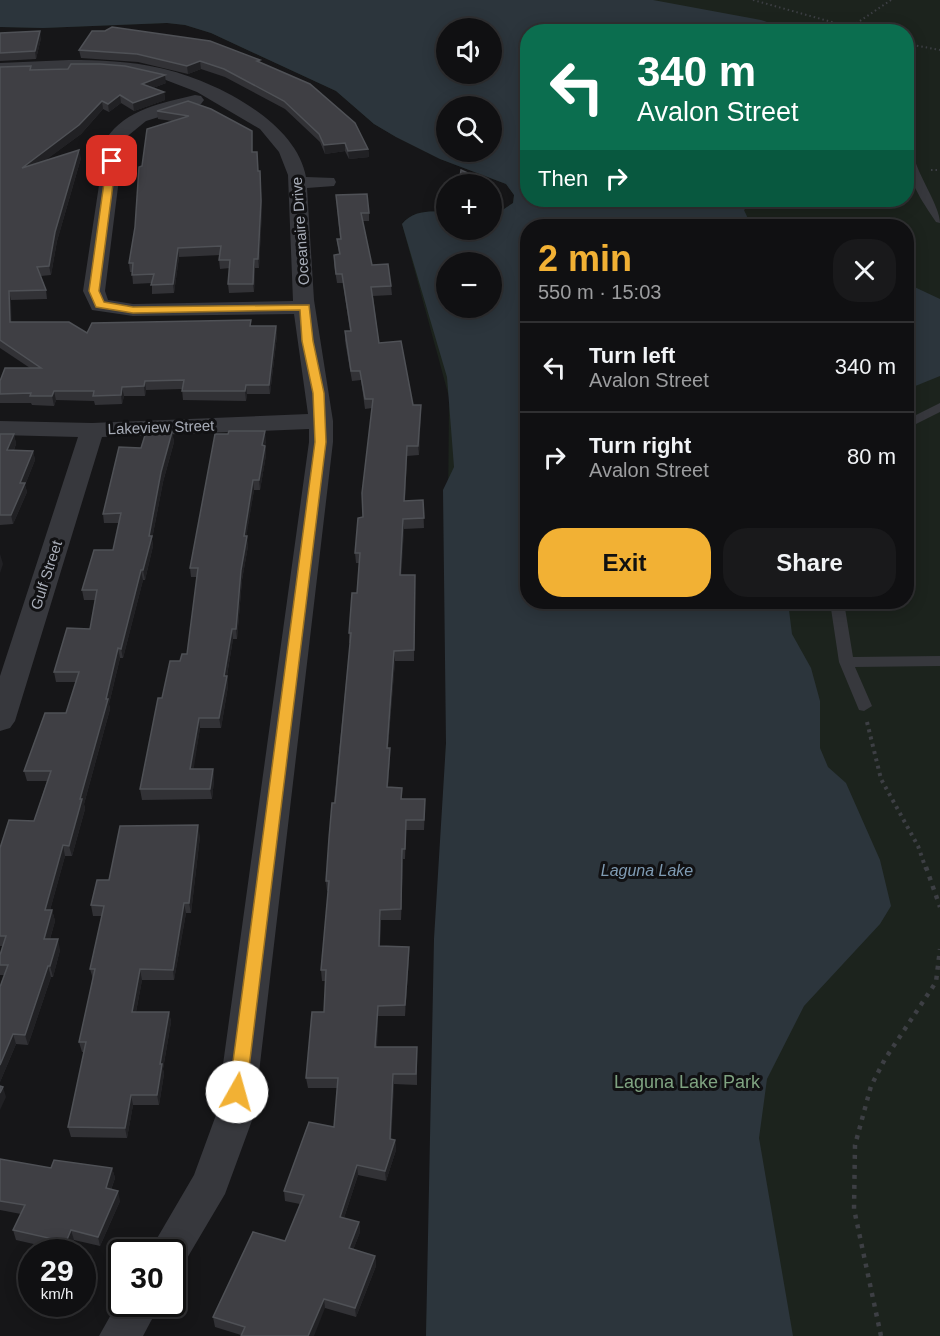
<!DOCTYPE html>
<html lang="en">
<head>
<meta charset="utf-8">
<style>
  body { margin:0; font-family:Arial,sans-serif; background:#19191b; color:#f1f3f6; height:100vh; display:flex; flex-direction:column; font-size:22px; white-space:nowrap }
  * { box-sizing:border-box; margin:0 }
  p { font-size:20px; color:#9c9d9f }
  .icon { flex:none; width:33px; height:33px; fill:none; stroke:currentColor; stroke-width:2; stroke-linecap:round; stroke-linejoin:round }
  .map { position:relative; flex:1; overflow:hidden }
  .panel { position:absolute; left:520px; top:219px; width:394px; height:390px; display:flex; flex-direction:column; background:#101012; border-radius:24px; box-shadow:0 3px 15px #0003,0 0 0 2px #303032 }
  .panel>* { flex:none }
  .guide { position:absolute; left:520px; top:24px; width:394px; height:183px; border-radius:24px; box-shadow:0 3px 15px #0003,0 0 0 2px #303032; background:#0b6e4f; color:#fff; overflow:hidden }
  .controls { position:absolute; left:436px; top:18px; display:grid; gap:12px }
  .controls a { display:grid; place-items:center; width:66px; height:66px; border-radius:50%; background:#101012; box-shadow:0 3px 15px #0003,0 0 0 2px #303032; font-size:30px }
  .speed { position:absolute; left:18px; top:1239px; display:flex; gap:12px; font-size:30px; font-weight:700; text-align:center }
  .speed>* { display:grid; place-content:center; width:78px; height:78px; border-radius:50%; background:#101012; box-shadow:0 3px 15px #0003,0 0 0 2px #303032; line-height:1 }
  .speed small { font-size:15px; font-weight:400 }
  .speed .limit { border:3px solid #111; border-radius:9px; background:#fff; color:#111 }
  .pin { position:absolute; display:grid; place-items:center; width:51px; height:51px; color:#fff; margin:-26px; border-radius:12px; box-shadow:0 3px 9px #0006 }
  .me { position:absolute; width:66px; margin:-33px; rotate:7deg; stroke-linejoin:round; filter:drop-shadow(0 0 4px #0008) }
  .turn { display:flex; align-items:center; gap:21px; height:126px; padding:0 18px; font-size:27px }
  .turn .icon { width:78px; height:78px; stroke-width:2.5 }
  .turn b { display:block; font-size:42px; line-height:51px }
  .then { display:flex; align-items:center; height:57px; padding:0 18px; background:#0003; gap:12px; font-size:22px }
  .round { display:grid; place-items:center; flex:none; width:63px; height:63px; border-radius:24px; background:#19191b }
  .headline { display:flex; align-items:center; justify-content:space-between; height:102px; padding:0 18px }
  h1 { font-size:36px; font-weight:600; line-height:45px; color:#f2b134 }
  .cta { display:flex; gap:12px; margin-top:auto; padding:12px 18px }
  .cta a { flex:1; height:69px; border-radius:24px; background:#f2b134; color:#111; font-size:24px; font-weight:600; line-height:69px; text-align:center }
  .cta a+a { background:#19191b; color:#f1f3f6 }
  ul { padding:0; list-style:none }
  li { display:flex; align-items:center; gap:18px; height:90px; padding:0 18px; border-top:2px solid #303032 }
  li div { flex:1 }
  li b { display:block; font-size:22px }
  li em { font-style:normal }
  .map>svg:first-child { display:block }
  .green { fill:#1c231d; fill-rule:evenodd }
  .water { fill:#2c353c; fill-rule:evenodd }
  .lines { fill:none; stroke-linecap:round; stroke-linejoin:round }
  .path-far2 { stroke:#3d3f44; stroke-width:2; stroke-dasharray:1.5 3; stroke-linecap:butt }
  .path-far1 { stroke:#3d3f44; stroke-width:4; stroke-dasharray:3 4.5; stroke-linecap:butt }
  .path { stroke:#3d3f44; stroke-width:4.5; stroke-dasharray:4 6; stroke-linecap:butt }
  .service { fill:#37383d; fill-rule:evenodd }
  .minor { fill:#37383d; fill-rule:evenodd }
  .wall { fill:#323236 }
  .shaded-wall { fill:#212124 }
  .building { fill:#3f3f44; stroke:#4f5156; stroke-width:1.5 }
  .route { fill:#f2b134; stroke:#9d7322; stroke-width:1.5 }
  .labels { text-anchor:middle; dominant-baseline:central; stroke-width:6; stroke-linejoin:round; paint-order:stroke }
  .street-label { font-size:15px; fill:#a8adb8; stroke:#111113 }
  .water-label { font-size:16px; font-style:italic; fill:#7f9bb3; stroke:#111113 }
  .near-park-label { font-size:18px; fill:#7fa381; stroke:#111113 }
</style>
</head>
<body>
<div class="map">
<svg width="940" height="1336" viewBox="0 0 940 1336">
  <rect width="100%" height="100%" fill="#161618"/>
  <path class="green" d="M0 0H940V1336H426L446 743 449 397 402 224C413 210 431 211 447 212V230H492V212L501 211 513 203 514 195 506 184 440 159 396 137 374 124 336 91 211 33 185 25 167 23 43 28 0 27ZM447 28H492V74H447ZM528 32H908V200H528ZM447 106H492V152H447ZM528 226H908V602H528ZM447 262H492V308H447Z"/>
  <g class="water">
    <path d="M0 0H653L761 20 778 26 785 31 528 32V200H755L744 210 750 223 756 226H528V602H788L792 634 811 668 820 701V748L828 767 846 783 880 860 891 906 880 924 804 1006 767 1079 759 1138 793 1336H426L434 939 446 743 443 490 454 467 447 377 402 224C413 210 431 211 447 212V230H492V212L501 211 513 203 514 195 506 184 440 159 396 137 374 124 336 91 211 33 185 25 167 23 43 28 0 27ZM447 28H492V74H447ZM447 106H492V152H447ZM447 262H492V308H447Z"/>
    <polygon points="908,284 940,299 940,376 908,389"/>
  </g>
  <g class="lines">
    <g class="path-far2">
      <polyline points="753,0 839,24 846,30"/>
      <polyline points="845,31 891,0"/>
      <polyline points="908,44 940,50"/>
      <polyline points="931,170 940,170"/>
    </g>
    <polyline class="path-far1" points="867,722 881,779 918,846 926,869"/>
    <g class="path">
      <polyline points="926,867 940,907"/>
      <polyline points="881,1336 854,1209 855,1145 871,1086 885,1059 936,982 940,949"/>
    </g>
    <g class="service">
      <path d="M908 151 913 154C918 176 940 206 940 223L936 222C922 201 905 178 908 151Z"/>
      <polygon points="940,403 940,412 908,428 908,419"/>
      <polygon points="830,602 844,602 853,657 940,656 940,666 855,667 872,706 864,711 859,710 839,662"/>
    </g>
    <g class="minor">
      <path d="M69 60C99 60 130 61 160 68 211 79 296 120 306 177L334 178 336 182 334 186 307 188 314 300 333 421V442L254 1115 225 1194 183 1265 172 1269V1252H149L194 1175 216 1115 309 442V429L102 437 15 721 10 728 0 731V676L78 437 0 435V421L92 423 308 414 294 314 133 316 92 310 83 291 106 139C126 109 162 103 195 95L201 96 204 100 201 104 146 121 124 139 105 291 108 300 133 304 293 301 288 175 279 152 260 129 197 92 158 77 92 70 0 73V63Z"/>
      <polygon points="122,1295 122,1304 160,1304 143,1336 99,1336"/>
    </g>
  </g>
  <g class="wall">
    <polygon points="0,33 41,38 36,59 0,61"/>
    <polygon points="79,50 260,60 260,62 368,149 369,157 349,159 345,151 325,154 320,142 285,109 225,77 201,69 188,74 138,62 81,58"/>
    <polygon points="0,67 166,83 153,88 164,92 165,100 134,111 121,103 109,112 103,109 81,134 44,161 81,158 57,241 51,275 41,276 46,290 47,299 11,300 11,322 87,333 251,320 251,326 276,326 277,335 270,394 247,394 246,401 183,400 182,389 146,390 145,396 124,396 122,404 95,405 94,401 56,400 54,406 32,405 31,403 0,403 0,381 30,368 0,348"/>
    <polygon points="188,101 253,152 258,171 260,171 262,210 259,268 255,268 254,292 229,293 228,284 230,268 220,269 219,260 220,255 179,257 174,293 152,294 152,283 133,284 132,272 130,272 129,263 135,227 142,166 172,121 158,119 157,111"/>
    <polygon points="336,195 369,213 369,221 363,221 372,265 391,286 392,295 373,296 379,343 413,405 421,405 419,455 407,456 405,501 423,500 424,528 404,529 401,575 415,575 414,661 395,661 388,748 390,758 388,787 403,799 425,809 424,830 406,830 405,859 403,859 401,920 381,920 380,946 409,947 409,957 405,1016 378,1016 377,1047 417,1047 417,1085 394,1084 391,1139 395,1140 396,1150 386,1181 358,1175 344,1218 359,1222 360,1232 353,1250 375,1256 376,1266 356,1317 325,1308 241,1335 215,1327 213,1317 285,1241 300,1204 285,1201 284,1191 334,1127 337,1088 308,1088 306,1078 324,1012 326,981 322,981 321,970 328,891 327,891 326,881 350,643 349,643 349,633 357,593 359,563 356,563 355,553 363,517 372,408 365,409 361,380 352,381 345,341 345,331 350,331 343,283 337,283 334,264 334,255 339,254 337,239 340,239"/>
    <polygon points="172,432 174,442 163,482 152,539 153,546 145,580 143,580 123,658 120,658 109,704 110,709 84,804 85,809 72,856 65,856 50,910 52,910 55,921 50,939 60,950 53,977 51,977 28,1045 16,1044 0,1082 4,975 0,975 0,955 3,946 0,946 0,848 34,821 47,781 27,781 24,771 66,713 76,682 56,682 54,672 90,629 95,600 84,600 82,590 113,550 119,523 104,523 103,514 141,448"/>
    <polygon points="0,434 14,434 16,444 14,450 33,451 35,460 25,485 27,492 13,524 0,525"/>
    <polygon points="266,440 265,446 266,455 260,490 254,490 246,536 248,546 242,580 237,639 233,639 227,676 228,686 221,728 200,728 193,769 213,769 214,780 212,799 142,800 140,789 162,698 180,661 187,654 197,577 191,577 190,568"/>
    <polygon points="200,836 191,913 186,913 174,980 142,980 136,1012 169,1012 171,1022 163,1069 164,1074 159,1105 133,1105 127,1138 71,1137 68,1127 84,1052 82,1052 79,1042 93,979 90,969 102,916 93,916 91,905 109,880"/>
    <polygon points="0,1159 51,1168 112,1168 115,1178 111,1190 120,1201 100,1246 74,1240 69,1252 16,1240 13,1230 21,1214 0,1210"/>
  </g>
  <g class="shaded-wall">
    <polygon points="40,31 41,38 36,59 35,51"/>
    <polygon points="200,61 201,69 188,74 187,66"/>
    <polygon points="165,75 166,83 143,92 142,84"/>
    <polygon points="164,92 165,100 134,111 133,103"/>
    <polygon points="120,95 121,103 109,112 108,104"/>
    <polygon points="102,101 103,109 81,134 23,177 22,168"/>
    <polygon points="345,143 345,151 325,154 324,145"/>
    <polygon points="368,149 369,157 349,159 348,151"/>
    <polygon points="79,150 81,158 57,241 51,275 49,266 55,232"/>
    <polygon points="260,171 262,210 259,268 258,259"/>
    <polygon points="178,248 179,257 174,293 173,284"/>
    <polygon points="254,259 255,268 254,292 253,284"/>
    <polygon points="9,291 11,300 12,331 10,322"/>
    <polygon points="276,326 277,335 270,394 269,385"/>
    <polygon points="145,381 146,390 145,396 144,386"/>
    <polygon points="246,385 247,394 246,401 245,391"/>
    <polygon points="122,387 124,396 122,404 121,395"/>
    <polygon points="54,391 56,400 54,406 52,396"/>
    <polygon points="421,405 421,414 419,455 418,446"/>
    <polygon points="265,431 266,440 263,455 262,445"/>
    <polygon points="172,432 174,442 163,482 152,539 153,546 145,580 143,570 161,472"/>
    <polygon points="14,434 16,444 10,460 7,450"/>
    <polygon points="265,446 266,455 260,490 259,480"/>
    <polygon points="407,446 407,456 404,510 404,501"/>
    <polygon points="33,451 35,460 25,485 27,492 13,524 11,515 20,483"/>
    <polygon points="253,480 254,490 245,545 244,536"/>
    <polygon points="403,519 404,529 401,585 400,575"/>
    <polygon points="247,536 248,546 242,580 237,639 236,629 241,570"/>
    <polygon points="0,554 3,564 0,573"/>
    <polygon points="141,570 143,580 123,658 121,649"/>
    <polygon points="232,629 233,639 225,686 224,676"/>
    <polygon points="118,648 120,658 109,704 110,709 84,804 85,809 72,856 69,846 80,799"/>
    <polygon points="394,651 395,661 387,758 387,748"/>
    <polygon points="227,676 228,686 221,728 219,718"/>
    <polygon points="199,718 200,728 192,780 190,769"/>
    <polygon points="390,748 390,758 387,797 387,787"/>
    <polygon points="213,769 214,780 212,799 210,789"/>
    <polygon points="198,825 200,836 191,913 189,903"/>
    <polygon points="63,845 65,856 47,921 45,910"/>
    <polygon points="402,849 403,859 401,920 401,909"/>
    <polygon points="184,903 186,913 174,980 173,970"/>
    <polygon points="52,910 55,921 47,949 44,939"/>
    <polygon points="380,910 381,920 379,957 379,946"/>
    <polygon points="58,939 60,950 53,977 50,966"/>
    <polygon points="409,947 409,957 405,1016 405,1005"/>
    <polygon points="48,966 51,977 28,1045 25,1035"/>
    <polygon points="140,969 142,980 134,1022 132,1012"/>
    <polygon points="378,1006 378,1016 376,1057 375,1047"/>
    <polygon points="169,1012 171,1022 163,1069 164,1074 159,1105 157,1095 160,1064"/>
    <polygon points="13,1034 16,1044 0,1082 0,1065"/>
    <polygon points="393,1074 394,1084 391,1149 390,1139"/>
    <polygon points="3,1087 6,1097 0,1110 0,1093"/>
    <polygon points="131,1095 133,1105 127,1138 125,1128"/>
    <polygon points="395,1140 396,1150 386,1181 385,1171"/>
    <polygon points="357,1165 358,1175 341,1227 340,1217"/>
    <polygon points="112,1168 115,1178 108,1198 106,1188"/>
    <polygon points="118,1191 120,1201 100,1246 98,1237"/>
    <polygon points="359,1222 360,1232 350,1258 349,1248"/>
    <polygon points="71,1230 74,1240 69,1252 66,1242"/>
    <polygon points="375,1256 376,1266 356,1317 355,1308"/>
    <polygon points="324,1299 325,1308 314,1336 308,1336"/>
  </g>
  <g class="building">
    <polygon points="112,27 210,41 260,60 257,61 310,84 355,123 368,149 348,151 345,143 324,145 319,134 284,101 224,69 200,61 187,66 137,54 79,50 92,31 105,31"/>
    <polygon points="40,31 35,51 0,53 0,33"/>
    <polygon points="71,64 100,64 125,66 165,75 142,84 164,92 133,103 120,95 108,104 102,101 79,125 22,168 79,150 55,232 49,266 37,267 46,290 9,291 10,322 69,322 87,333 92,323 251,320 250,326 276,326 269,385 246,385 245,391 182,391 184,380 145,381 144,386 122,387 121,395 93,396 94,391 54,391 52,396 30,396 31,393 0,394 0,381 5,368 41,368 0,340 0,67 31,66 30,70 68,69"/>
    <polygon points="188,101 211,109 252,131 252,152 257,152 258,171 260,171 261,201 258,259 254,259 253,284 228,284 230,260 219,260 221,246 178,248 173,284 151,285 154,274 132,275 133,263 129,263 135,227 139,167 142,166 147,129 189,116 157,111"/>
    <polygon points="461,170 483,180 483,184 459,184"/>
    <polygon points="367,194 369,213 361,213 372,265 388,264 391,286 371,287 379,343 401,341 413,405 421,405 418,446 407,446 404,501 423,500 424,518 403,519 400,575 415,575 414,650 394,651 387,748 390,748 387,787 402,788 401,799 425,799 424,820 406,820 405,849 402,849 401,909 380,910 379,946 409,947 405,1005 378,1006 375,1047 417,1047 416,1074 393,1074 390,1139 395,1140 385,1171 357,1165 340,1217 359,1222 349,1248 375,1256 355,1308 324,1299 308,1336 241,1336 245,1327 213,1317 253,1232 285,1241 304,1195 284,1191 309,1122 334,1127 338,1078 306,1078 312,1012 324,1012 326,970 321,970 329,881 326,881 329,838 332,803 335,803 351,633 349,633 352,593 357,593 360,553 355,553 358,518 363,517 362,493 373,399 365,399 360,371 351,371 345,331 351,331 342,274 336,274 334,255 340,254 337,239 341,239 336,195"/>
    <polygon points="229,431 265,431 262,445 265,446 259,480 253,480 244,536 247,536 241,570 236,629 232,629 224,676 227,676 219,718 199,718 190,769 213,769 210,789 140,789 158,698 162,698 170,661 180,661 182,654 187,654 198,568 190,568 215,434 228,434"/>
    <polygon points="146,432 172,432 161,472 149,536 152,536 143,570 141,570 121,649 118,648 106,699 108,699 80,799 82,799 69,846 63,845 45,910 52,910 44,939 58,939 50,966 48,966 25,1035 13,1034 0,1065 0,987 8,965 0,965 0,955 6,936 0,936 0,848 9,820 34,821 51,771 24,771 45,713 66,713 79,672 54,672 67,628 90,629 97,590 82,590 94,550 113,550 121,513 103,514 119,447 141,448"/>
    <polygon points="0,434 14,434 7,450 33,451 20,483 25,483 11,515 0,515"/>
    <polygon points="198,825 189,903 184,903 173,970 140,969 132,1012 169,1012 160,1064 162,1064 157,1095 131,1095 125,1128 68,1127 86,1042 79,1042 95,969 90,969 104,906 91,905 97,880 109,880 120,826"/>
    <polygon points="0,1086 3,1087 0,1093"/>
    <polygon points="0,1159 51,1168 54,1160 112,1168 106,1188 118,1191 98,1237 71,1230 66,1242 13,1230 25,1205 0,1201"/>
  </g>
  <polygon class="route" points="112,158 116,161 99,291 104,302 133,307 309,305 313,341 324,393 326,442 246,1092 244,1097 237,1099 231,1097 229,1092 315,442 313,393 302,341 300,310 133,313 96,307 89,291 107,161"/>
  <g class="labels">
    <g class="street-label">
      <text transform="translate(300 231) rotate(-94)">Oceanaire Drive</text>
      <text transform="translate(161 427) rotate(-2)">Lakeview Street</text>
      <text transform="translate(46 575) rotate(-72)">Gulf Street</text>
    </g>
    <g class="water-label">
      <text x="647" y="870">Laguna Lake</text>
    </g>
    <g class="near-park-label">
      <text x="687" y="1082">Laguna Lake Park</text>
    </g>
  </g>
</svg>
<div class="controls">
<a><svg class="icon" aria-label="sound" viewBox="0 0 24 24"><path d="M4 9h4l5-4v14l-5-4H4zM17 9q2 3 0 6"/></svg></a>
<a><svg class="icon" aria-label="search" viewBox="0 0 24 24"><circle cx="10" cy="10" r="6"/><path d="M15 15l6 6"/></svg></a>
<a>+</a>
<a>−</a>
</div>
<div class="speed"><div>29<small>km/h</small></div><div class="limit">30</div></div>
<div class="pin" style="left:112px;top:161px;background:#d93025"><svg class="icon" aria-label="arrive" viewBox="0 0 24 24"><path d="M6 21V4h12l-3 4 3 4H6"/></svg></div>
<svg class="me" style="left:237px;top:1092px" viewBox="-20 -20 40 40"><circle r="19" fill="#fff"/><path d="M0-13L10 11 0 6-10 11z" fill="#f2b134"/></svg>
<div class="guide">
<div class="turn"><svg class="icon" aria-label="left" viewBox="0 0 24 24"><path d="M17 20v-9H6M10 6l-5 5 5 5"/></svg><div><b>340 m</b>Avalon Street</div></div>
<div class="then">Then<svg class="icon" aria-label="right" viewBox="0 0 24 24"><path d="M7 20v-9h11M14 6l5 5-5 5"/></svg></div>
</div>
<section class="panel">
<div class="headline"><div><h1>2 min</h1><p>550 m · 15:03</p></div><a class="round"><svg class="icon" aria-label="close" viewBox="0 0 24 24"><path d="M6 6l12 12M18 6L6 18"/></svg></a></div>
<ul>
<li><svg class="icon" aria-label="left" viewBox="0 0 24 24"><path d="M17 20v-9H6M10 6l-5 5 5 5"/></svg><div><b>Turn left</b><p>Avalon Street</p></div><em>340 m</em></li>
<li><svg class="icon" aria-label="right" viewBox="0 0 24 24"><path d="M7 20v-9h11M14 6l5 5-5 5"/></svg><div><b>Turn right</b><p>Avalon Street</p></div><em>80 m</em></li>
</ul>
<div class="cta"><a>Exit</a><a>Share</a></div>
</section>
</div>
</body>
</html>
